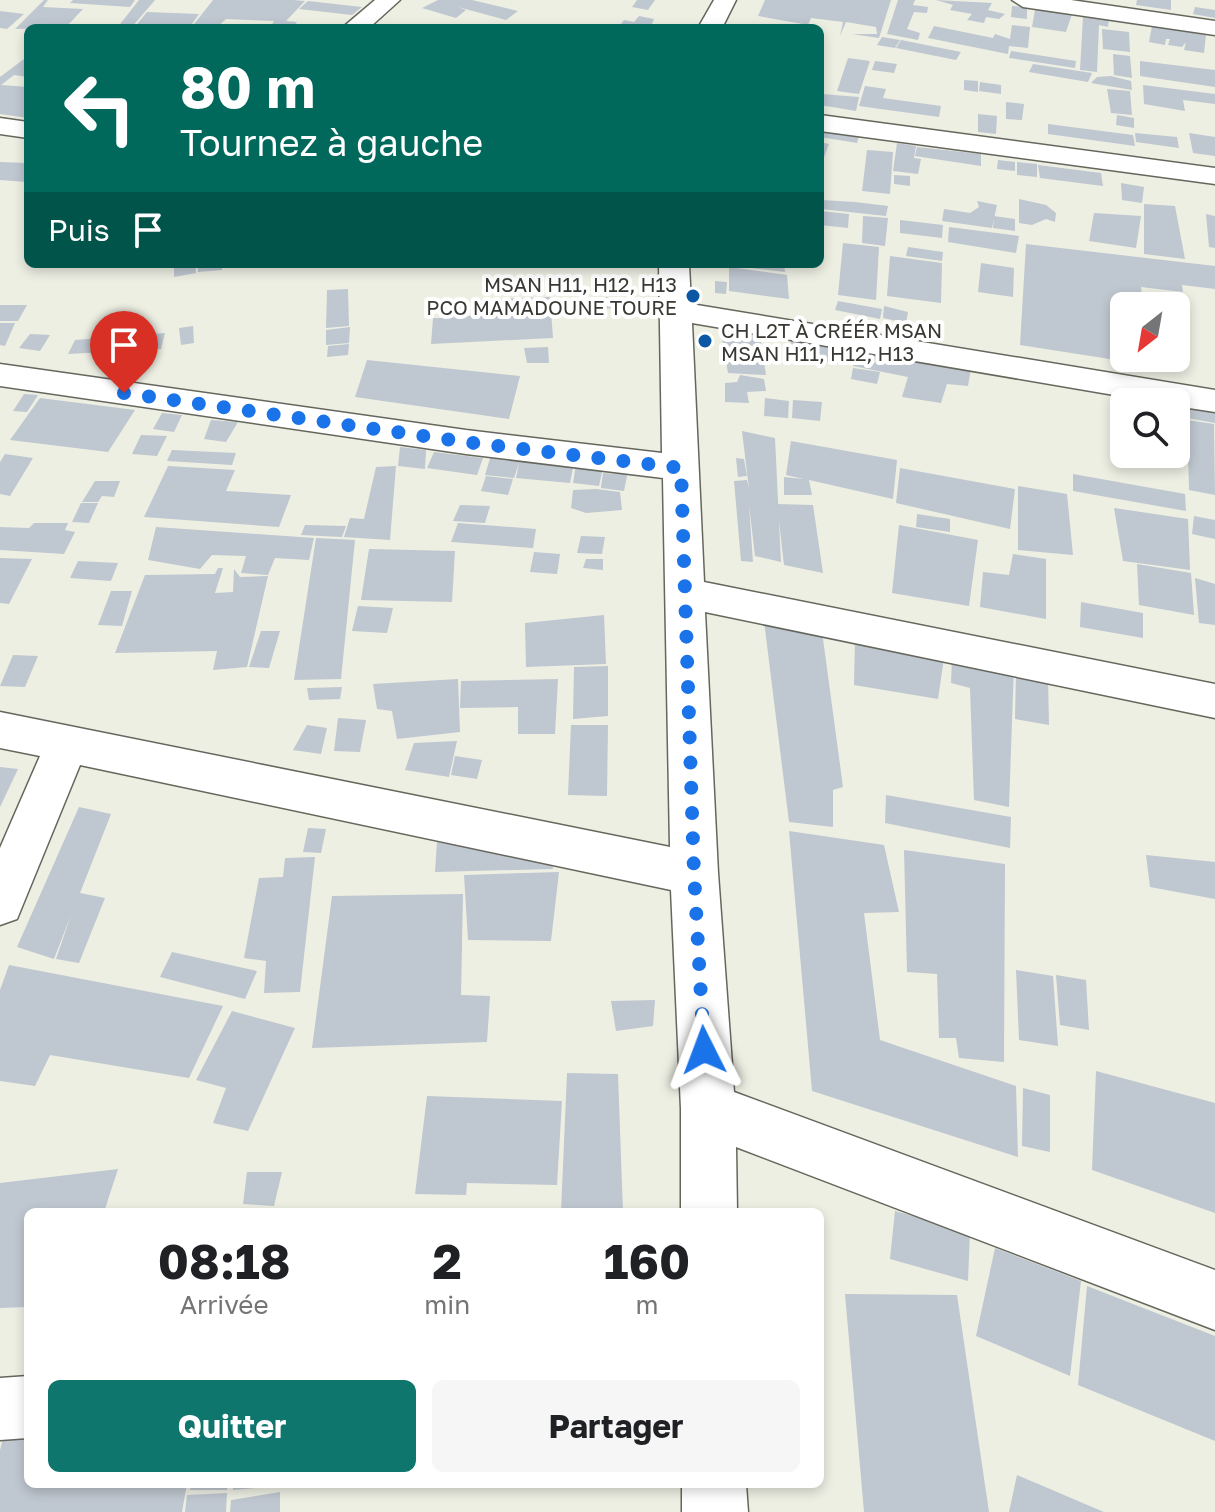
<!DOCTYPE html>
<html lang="fr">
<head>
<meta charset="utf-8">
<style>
  body { margin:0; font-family:"Golos Text",sans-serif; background:#f6f6f6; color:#202124; height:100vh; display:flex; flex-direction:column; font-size:30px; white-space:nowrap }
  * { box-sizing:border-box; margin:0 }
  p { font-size:26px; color:#757577 }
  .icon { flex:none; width:44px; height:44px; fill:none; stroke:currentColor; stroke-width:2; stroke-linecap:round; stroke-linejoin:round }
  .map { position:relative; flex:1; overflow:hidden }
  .sheet { position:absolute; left:24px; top:1208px; width:800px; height:280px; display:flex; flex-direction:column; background:#fff; border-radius:12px; box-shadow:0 4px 12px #0003 }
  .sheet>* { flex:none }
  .hud { position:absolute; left:24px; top:24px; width:800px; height:244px; border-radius:12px; box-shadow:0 4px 12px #0003; background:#00695c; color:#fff; overflow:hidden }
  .needle { width:52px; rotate:211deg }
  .tools { position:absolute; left:1110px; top:292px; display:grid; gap:16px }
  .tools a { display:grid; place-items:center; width:80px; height:80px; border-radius:12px; background:#fff; box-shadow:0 4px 12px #0003; font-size:40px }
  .pin { position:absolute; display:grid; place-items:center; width:68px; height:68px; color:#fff; margin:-82px -34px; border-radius:50% 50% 50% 0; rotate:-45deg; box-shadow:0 0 8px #0007 }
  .pin .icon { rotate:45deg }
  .me { position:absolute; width:88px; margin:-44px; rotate:357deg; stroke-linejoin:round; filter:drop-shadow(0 0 6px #0008) }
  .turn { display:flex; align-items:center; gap:28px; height:168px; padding:0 24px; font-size:36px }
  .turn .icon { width:104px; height:104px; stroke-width:2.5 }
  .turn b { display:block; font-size:56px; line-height:68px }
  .then { display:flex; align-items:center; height:76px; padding:0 24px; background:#0003; gap:16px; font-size:30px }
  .eta { display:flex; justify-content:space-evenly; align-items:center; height:136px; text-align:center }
  .eta b { font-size:48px; font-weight:700; line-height:56px }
  .action { display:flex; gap:16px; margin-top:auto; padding:16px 24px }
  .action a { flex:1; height:92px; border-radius:12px; background:#0f766e; color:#fff; font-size:32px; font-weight:700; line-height:92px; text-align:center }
  .action a+a { background:#f6f6f6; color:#202124 }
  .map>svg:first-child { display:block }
  .building { fill:#bfc7d0 }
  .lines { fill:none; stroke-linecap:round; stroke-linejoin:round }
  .street-casing { stroke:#65665c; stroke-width:3 }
  .street { fill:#fff; fill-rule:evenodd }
  .route { stroke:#1a73e8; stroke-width:14; stroke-dasharray:0 25.2 }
  .poi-dot { fill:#0a57a6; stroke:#fff; stroke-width:3 }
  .labels { text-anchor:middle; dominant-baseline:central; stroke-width:8; stroke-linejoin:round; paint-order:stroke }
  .far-poi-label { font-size:20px; fill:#393934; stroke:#fff; text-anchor:end }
</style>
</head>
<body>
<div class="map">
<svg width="1215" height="1512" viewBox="0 0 1215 1512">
  <rect width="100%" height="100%" fill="#eeefe3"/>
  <g class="building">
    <polygon points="44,0 48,0 43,7 83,9 65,28 15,29"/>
    <polygon points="73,0 135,0 130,7 70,3"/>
    <polygon points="139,0 155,0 131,28 117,28"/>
    <polygon points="213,0 293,0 305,1 286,21 297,22 293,28 270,28 274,21 226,19 216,28 191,28"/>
    <polygon points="438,0 472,0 518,11 506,20 458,7 466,10 456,18 422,8"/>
    <polygon points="637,0 655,0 648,10 632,7"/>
    <polygon points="765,0 891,0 879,38 852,34 877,34 876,27 846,22 840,36 843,22 811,18 808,25 758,16"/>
    <polygon points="898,0 915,0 913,5 928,7 927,13 914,12 907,29 920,33 918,40 887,34"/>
    <polygon points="936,0 992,3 988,10 1005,14 999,19 986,17 984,23 967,20 972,14 950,10 953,5"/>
    <polygon points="1137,0 1171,0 1171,10 1136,5"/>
    <polygon points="308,1 362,7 352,15 299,9"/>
    <polygon points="1012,6 1027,7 1027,19 1011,17"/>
    <polygon points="1195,7 1215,10 1215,18 1193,14"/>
    <polygon points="1035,10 1072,14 1066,32 1032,27"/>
    <polygon points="0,11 24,14 7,29 0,28"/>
    <polygon points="147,12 199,14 189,28 134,28"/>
    <polygon points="639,16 654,19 650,28 618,28 624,20 634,22"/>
    <polygon points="1083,17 1109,20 1108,27 1099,25 1097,72 1080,70"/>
    <polygon points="1012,25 1030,27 1028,48 1009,46 1008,54 928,38 934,26 993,38 995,34 1010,39"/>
    <polygon points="1152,26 1206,35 1204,53 1184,50 1186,42 1182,47 1168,45 1170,39 1166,39 1165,45 1149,42"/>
    <polygon points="1102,29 1129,32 1130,52 1103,49"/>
    <polygon points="882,37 900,40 895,48 877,45"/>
    <polygon points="901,40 961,52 956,60 896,48"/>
    <polygon points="1011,51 1076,61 1075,68 1009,58"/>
    <polygon points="1113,54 1130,56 1132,78 1114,75"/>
    <polygon points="28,56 28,77 14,75 1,85 28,87 28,118 0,114 0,77"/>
    <polygon points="848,58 870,61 859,94 837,91"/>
    <polygon points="875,61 897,64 894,73 872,70"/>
    <polygon points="1140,61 1215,70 1215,87 1140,76"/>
    <polygon points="1033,64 1092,73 1088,82 1029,72"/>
    <polygon points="1111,76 1131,81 1132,90 1091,83 1097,77"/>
    <polygon points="964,80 978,81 978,92 964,90"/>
    <polygon points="980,82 1001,85 1001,94 979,91"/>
    <polygon points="820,84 824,84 822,94 859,97 856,111 820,105"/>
    <polygon points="1143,85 1215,94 1215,104 1183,100 1185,111 1144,104"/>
    <polygon points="865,86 886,89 883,98 941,106 939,117 859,106"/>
    <polygon points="1107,89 1130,91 1132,115 1111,113"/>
    <polygon points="1006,102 1024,104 1022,120 1006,119"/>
    <polygon points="978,114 997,116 996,134 978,132"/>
    <polygon points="1117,115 1134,118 1134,128 1116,125"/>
    <polygon points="1048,124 1133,135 1135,146 1048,134"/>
    <polygon points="822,127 860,132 857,143 820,137"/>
    <polygon points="1135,133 1177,137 1179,148 1136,142"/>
    <polygon points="1189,133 1215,137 1215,156 1193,153"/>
    <polygon points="820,142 829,144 820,168"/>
    <polygon points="897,143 916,146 914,158 921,159 918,174 893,171"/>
    <polygon points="917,147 981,154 981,166 915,156"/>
    <polygon points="867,150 893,152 890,194 862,191"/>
    <polygon points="998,160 1015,162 1015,171 997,169"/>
    <polygon points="0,162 28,163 27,182 0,180"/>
    <polygon points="1017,162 1037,164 1037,177 1017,175"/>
    <polygon points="1038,165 1101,173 1103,186 1040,178"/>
    <polygon points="894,175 910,176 910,186 894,184"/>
    <polygon points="1121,183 1144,187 1142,203 1122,200"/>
    <polygon points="1019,199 1046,205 1056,213 1055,222 1046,219 1032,225 1019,223"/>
    <polygon points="822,200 855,202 888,206 886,216 821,209"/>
    <polygon points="977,201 997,205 992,228 942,221 944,209 970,213 979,207"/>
    <polygon points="1144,204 1175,206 1185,259 1144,254"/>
    <polygon points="820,211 849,214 848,228 820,225"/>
    <polygon points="1094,213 1141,216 1136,248 1089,241"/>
    <polygon points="1206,214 1215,216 1215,248 1209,247"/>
    <polygon points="863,216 888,218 885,246 862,243"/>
    <polygon points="994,216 1015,219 1015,231 993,228"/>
    <polygon points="900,220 943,225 942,238 900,233"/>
    <polygon points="949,227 1019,236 1016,253 948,242"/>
    <polygon points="843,243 879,247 876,300 838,295"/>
    <polygon points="1026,244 1215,266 1215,289 1182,285 1183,292 1141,287 1143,306 1124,306 1124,358 1148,358 1148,365 1020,345"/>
    <polygon points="908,247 943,252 942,261 906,256"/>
    <polygon points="890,256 942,263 941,303 887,296"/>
    <polygon points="981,263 1014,268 1013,297 978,292"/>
    <polygon points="195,264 196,273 174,277 174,267"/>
    <polygon points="198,264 222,264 222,270 198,272"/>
    <polygon points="735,264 784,264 785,272 735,266"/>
    <polygon points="729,267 787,275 789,299 729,291"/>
    <polygon points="715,281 727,282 726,294 715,293"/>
    <polygon points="348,289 349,326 326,328 327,290"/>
    <polygon points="550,297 553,338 431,344 433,318 446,318 445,308 466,306 467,316 490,315 489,300 517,298 519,313 536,312 519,312 519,298"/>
    <polygon points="603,297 620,297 623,307 603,309"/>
    <polygon points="838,301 882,309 880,319 835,310"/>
    <polygon points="0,305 27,305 18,321 0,321"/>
    <polygon points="884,306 908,312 906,323 883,318"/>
    <polygon points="0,323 15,323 5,346 0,345"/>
    <polygon points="193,326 194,343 181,345 179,328"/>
    <polygon points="350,327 349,343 326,345 326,330"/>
    <polygon points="720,327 759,330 766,375 728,373"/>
    <polygon points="165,333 161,349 68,354 75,340"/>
    <polygon points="30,334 50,335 40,351 19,348"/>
    <polygon points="791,336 842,345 839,364 790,355"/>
    <polygon points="349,344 348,355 327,357 328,346"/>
    <polygon points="548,347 549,363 527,363 524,348"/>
    <polygon points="857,347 971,369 968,386 947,384 941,403 902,397 908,377 853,366"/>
    <polygon points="367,360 520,376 509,419 355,397"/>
    <polygon points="853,368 880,372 877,384 851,379"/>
    <polygon points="740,375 764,379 766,391 747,392 749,403 725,402 725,383 737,382"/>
    <polygon points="24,394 38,395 27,412 13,411"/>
    <polygon points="40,398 135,410 108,452 10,440"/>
    <polygon points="765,398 789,401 788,418 764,416"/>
    <polygon points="793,400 822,402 820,421 792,418"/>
    <polygon points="1186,404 1215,408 1215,423 1187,418"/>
    <polygon points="162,413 182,415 174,432 153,429"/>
    <polygon points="211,420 238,422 226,442 204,439"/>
    <polygon points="1187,420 1214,424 1215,495 1189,490"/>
    <polygon points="742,431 775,438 781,562 755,556 749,505 753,562 741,561 734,481 747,480 749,489"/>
    <polygon points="141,435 167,436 157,456 132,454"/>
    <polygon points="791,441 897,460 893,499 809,480 812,495 784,495 784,477 804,479 786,475"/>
    <polygon points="400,447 426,450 425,469 398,466"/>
    <polygon points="172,450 236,453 232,465 167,461"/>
    <polygon points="434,452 483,458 477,475 427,468"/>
    <polygon points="5,454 33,458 10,496 0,494 0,462"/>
    <polygon points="491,455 574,463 570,483 516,478 519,463 514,478 485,475"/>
    <polygon points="736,458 744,459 747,476 738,477"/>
    <polygon points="576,464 603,467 599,486 573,483"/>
    <polygon points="168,466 235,470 226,491 291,495 279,527 144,517"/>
    <polygon points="396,466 390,540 344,537 350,518 364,519 376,467"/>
    <polygon points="900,468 1015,489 1010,529 896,503"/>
    <polygon points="618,470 628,471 624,491 601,488 603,473 617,474"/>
    <polygon points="1073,474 1185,494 1186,511 1073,491"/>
    <polygon points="486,476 513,479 508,495 481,491"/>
    <polygon points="95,481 120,481 114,497 102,496 98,502 82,502"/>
    <polygon points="1018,486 1067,494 1073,555 1018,550"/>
    <polygon points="596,489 620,492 622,510 586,513 571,508 573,490"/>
    <polygon points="81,503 98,503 89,523 72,522"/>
    <polygon points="777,504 813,505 823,573 784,565"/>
    <polygon points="460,505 490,506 485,523 453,521"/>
    <polygon points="1114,508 1188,519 1190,570 1123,561"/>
    <polygon points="917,514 950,519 950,532 916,527"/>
    <polygon points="1194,516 1215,520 1215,539 1192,534"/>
    <polygon points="34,523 68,523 65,530 75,532 64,554 0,550 0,527 29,528"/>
    <polygon points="458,523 536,529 533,548 451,542"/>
    <polygon points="305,525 346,526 342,537 301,535"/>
    <polygon points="899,525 978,540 969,606 892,593"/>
    <polygon points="156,527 314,538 309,560 275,558 268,575 241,573 246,556 212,555 200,569 148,560"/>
    <polygon points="581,536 605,537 602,554 577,553"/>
    <polygon points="316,538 355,540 341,679 294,680"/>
    <polygon points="369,549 455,551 452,602 361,600"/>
    <polygon points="534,552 560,554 557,574 530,572"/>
    <polygon points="1013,554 1046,559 1046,619 980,607 983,572 1009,575"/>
    <polygon points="0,558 32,559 9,604 0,603"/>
    <polygon points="586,559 603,559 603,570 583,568"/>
    <polygon points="78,561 118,563 111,581 70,578"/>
    <polygon points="1137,564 1191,573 1194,615 1139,605"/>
    <polygon points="218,568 223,568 215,593 233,592 234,569 240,577 268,576 247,667 213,670 217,651 115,653 145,575 215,574"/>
    <polygon points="1195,578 1215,584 1215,625 1199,623"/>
    <polygon points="111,591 132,591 122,626 98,625"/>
    <polygon points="1081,602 1143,613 1143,638 1080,627"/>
    <polygon points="358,606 393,608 387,633 352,631"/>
    <polygon points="763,613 821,624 843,787 833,790 833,827 789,822"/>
    <polygon points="604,615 606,664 526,667 525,623"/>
    <polygon points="261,631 280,631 269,668 249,667"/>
    <polygon points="855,638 945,651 938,699 854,685"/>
    <polygon points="13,655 38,656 25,687 0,686"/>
    <polygon points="952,658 1014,665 1009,807 974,800 970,688 951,683"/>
    <polygon points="608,666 608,716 573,719 574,667"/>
    <polygon points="1016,669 1048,675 1049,725 1015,719"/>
    <polygon points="458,679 460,732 397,739 392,711 377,709 373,684"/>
    <polygon points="558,679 555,734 518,734 518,707 460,708 461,681"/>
    <polygon points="342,687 340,699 309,700 307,688"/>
    <polygon points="338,718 366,720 360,752 334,751"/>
    <polygon points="307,725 327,728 321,754 293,750"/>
    <polygon points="571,725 608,725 607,796 568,795"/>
    <polygon points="457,741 449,777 405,770 414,743"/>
    <polygon points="455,756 482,760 477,779 451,775"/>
    <polygon points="0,767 18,769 0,807"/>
    <polygon points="886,795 1011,817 1010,848 885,823"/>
    <polygon points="79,807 111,814 80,893 105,898 79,963 56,959 71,915 54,959 17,947"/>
    <polygon points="308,828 326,829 321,853 303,852"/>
    <polygon points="789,831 884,845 899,912 864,913 880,1040 1016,1086 1018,1157 812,1091"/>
    <polygon points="437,842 552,862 553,869 435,872"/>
    <polygon points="904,850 1005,864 1004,1062 959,1058 956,1038 939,1038 937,974 907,972"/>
    <polygon points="1146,855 1215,862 1215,899 1150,887"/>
    <polygon points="315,857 300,992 264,993 266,961 244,958 259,878 283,877 285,858"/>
    <polygon points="559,872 551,941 468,940 464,875"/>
    <polygon points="463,894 461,995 490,996 487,1042 312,1048 332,896"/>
    <polygon points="172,952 257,971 245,999 160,977"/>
    <polygon points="9,965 223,1006 189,1078 50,1055 35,1086 0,1081 0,990"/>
    <polygon points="1016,970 1053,976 1058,1046 1019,1040"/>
    <polygon points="1056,975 1086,980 1089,1030 1060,1025"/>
    <polygon points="655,1000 653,1026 616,1031 611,1001"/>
    <polygon points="232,1011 295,1028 248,1131 213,1123 226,1088 196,1080"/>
    <polygon points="1096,1071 1215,1103 1215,1213 1092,1170"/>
    <polygon points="567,1073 618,1074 623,1212 561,1212"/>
    <polygon points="1023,1088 1050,1095 1050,1152 1022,1146"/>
    <polygon points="427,1096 562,1101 557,1185 467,1183 466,1195 415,1194"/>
    <polygon points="118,1169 104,1212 28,1212 28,1307 0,1308 0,1183"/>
    <polygon points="247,1172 282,1172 274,1206 243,1204"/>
    <polygon points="895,1211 970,1232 968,1281 890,1259"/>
    <polygon points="995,1248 1081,1281 1070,1376 976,1336"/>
    <polygon points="1087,1286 1215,1336 1215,1441 1078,1385"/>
    <polygon points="845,1294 957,1295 989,1512 864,1512"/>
    <polygon points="28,1430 28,1484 187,1484 182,1512 0,1512 0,1450 5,1431"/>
    <polygon points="1017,1475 1104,1512 1009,1512"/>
    <polygon points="191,1484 228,1484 227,1490 190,1490"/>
    <polygon points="233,1484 277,1484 277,1486 233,1490"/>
    <polygon points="280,1492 280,1512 230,1512 231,1500"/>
    <polygon points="227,1493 226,1512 185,1512 187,1495"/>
  </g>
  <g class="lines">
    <defs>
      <g id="street">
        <polygon points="375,0 400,0 369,28 342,28"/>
        <polygon points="714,0 736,0 722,28 698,28"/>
        <polygon points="1012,0 1071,0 1215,21 1215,35 1023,7"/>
        <polygon points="820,115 1215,168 1215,184 820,131"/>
        <polygon points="0,118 28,122 28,138 0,134"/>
        <polygon points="659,264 689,264 691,304 1215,390 1215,412 1176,406 1176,402 1155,402 692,323 704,582 1215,684 1215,718 705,612 718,873 734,1092 1215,1270 1215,1330 736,1147 737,1212 681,1212 681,1109 671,890 80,765 17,919 0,925 0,848 40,756 0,748 0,712 670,847 663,478 466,454 0,386 0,364 466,430 662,453"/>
        <polygon points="28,1376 28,1438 0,1440 0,1378"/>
        <polygon points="682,1484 746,1484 748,1512 682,1512"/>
      </g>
    </defs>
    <use href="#street" class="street-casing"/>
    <use href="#street" class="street"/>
  </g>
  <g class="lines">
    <polyline class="route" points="124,393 466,442 681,468 694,873 704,1050"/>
  </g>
  <g class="poi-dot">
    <circle cx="693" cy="296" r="8"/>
    <circle cx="705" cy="341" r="8"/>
  </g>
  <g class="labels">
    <g class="far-poi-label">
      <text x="677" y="284">MSAN H11, H12, H13<tspan x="677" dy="23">PCO MAMADOUNE TOURE</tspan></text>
      <text x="721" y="330" text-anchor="start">CH L2T À CRÉÉR MSAN<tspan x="721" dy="23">MSAN H11, H12, H13</tspan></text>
    </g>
  </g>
</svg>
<div class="tools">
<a><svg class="needle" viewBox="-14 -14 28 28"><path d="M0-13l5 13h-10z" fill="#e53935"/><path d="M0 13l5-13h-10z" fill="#757577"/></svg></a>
<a><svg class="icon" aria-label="search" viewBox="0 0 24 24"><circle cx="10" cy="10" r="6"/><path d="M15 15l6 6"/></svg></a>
</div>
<div class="pin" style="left:124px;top:393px;background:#d93025"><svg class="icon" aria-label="arrive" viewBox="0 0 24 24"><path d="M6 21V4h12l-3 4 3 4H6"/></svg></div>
<svg class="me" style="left:704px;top:1050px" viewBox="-20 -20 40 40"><path d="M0-17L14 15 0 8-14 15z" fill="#1a73e8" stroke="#fff" stroke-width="4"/></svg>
<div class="hud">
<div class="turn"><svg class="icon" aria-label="left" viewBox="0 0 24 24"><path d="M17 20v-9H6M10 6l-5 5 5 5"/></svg><div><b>80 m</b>Tournez à gauche</div></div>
<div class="then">Puis<svg class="icon" aria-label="arrive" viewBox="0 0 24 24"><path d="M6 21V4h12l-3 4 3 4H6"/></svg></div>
</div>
<section class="sheet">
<div class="eta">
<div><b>08:18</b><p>Arrivée</p></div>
<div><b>2</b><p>min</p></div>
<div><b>160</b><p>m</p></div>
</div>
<div class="action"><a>Quitter</a><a>Partager</a></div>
</section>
</div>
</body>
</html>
